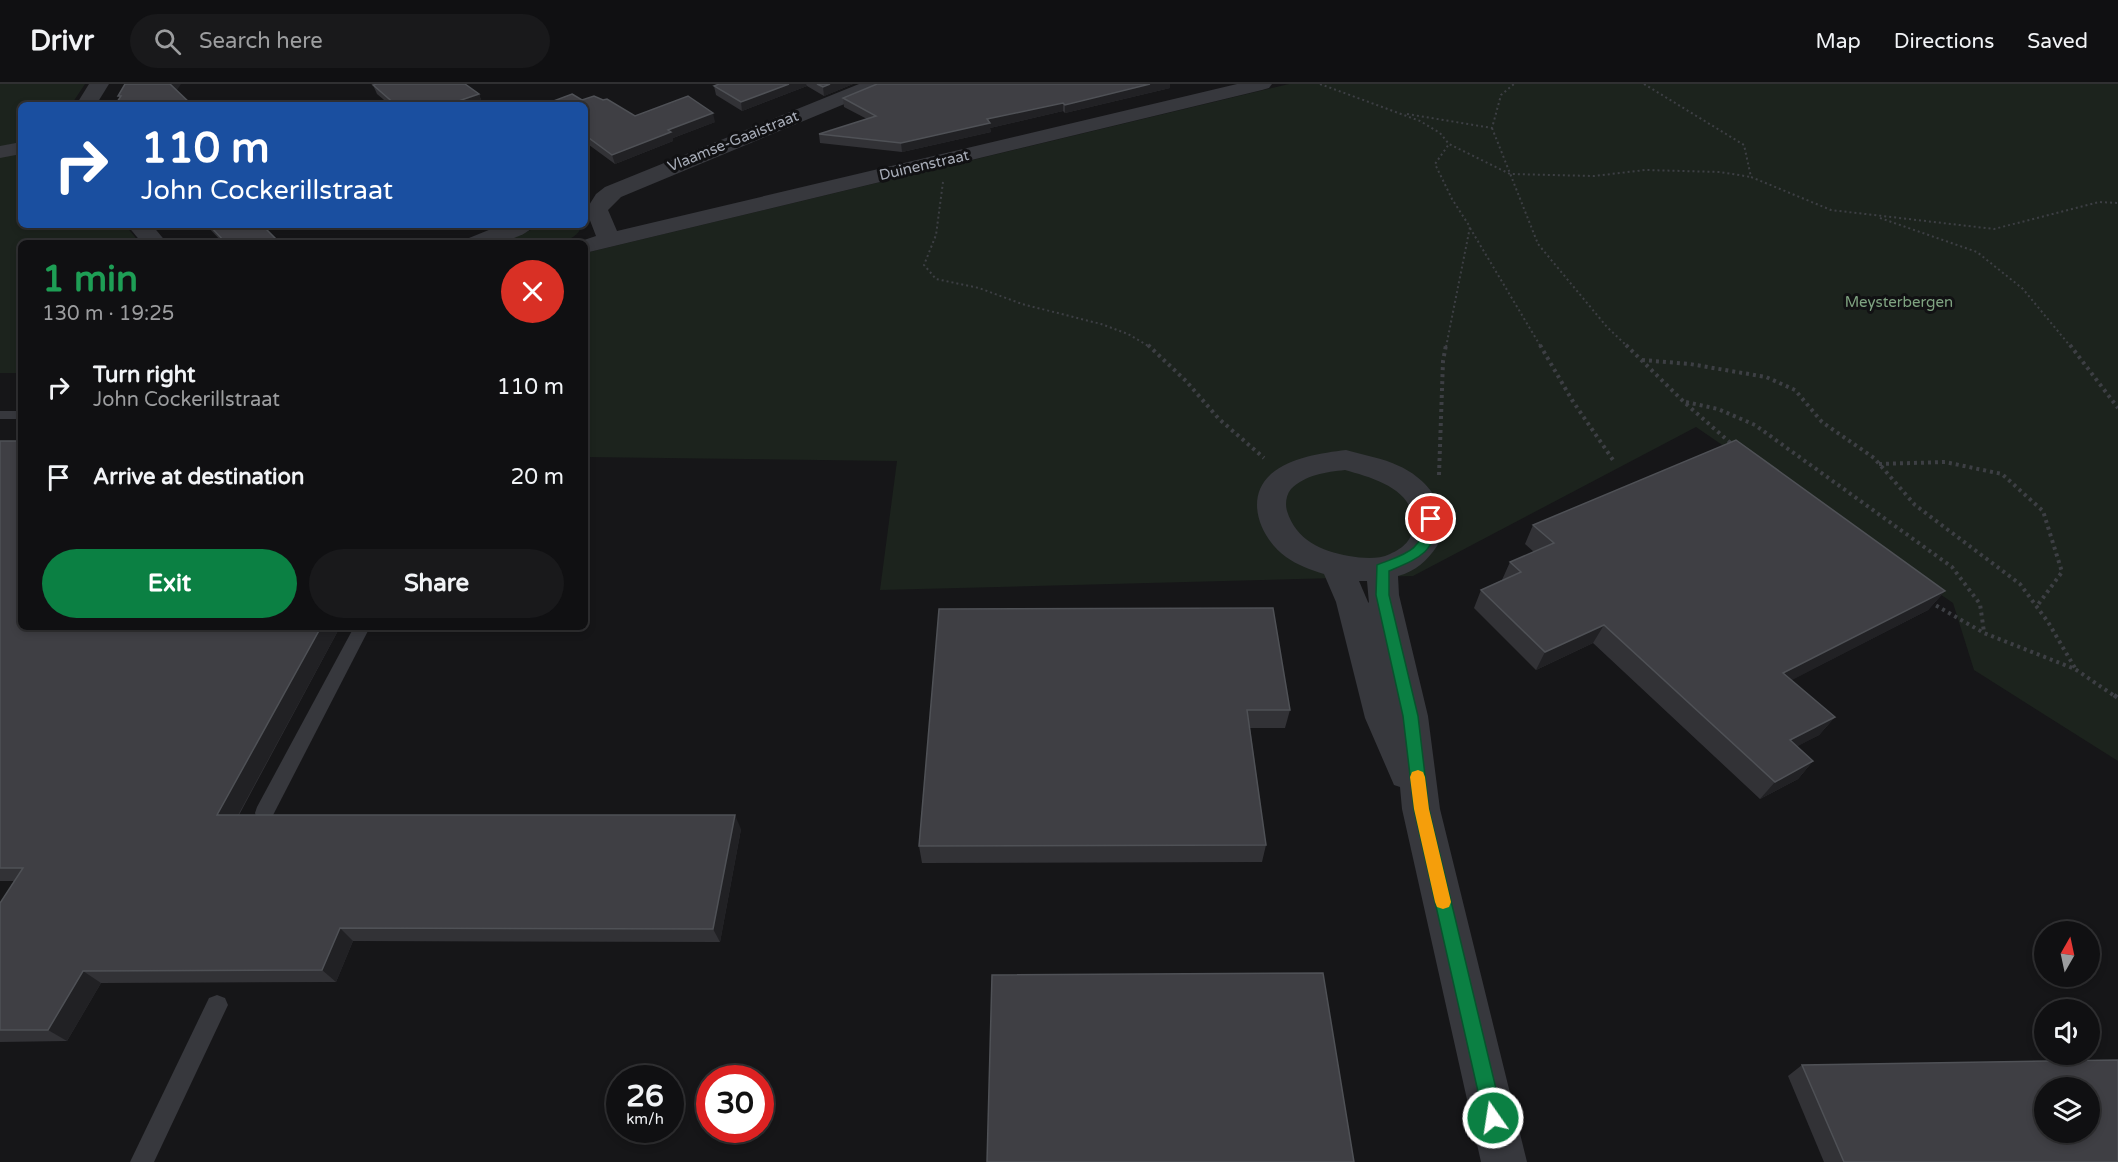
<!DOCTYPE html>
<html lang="en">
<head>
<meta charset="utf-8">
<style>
  body { margin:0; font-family:"Varela Round",sans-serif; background:#19191b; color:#f1f3f6; height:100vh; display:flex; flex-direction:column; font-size:22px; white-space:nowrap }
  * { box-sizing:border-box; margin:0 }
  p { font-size:20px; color:#9c9d9f }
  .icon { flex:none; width:33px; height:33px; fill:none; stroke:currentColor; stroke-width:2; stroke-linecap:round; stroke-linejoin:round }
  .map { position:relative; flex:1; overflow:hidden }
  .sheet { position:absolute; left:18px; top:156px; width:570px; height:390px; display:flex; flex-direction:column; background:#101012; border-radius:9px; box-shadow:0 3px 9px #0003,0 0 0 2px #303032 }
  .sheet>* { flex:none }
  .top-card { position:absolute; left:18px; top:18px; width:570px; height:126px; border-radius:9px; box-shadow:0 3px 9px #0003,0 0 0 2px #303032; background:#1a4fa0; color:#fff; overflow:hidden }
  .needle { width:39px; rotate:9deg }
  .controls { position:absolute; left:2034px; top:837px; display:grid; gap:12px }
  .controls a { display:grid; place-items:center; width:66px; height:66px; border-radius:50%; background:#101012; box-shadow:0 3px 9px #0003,0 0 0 2px #303032; font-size:30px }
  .speed { position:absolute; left:606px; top:981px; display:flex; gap:12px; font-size:30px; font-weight:700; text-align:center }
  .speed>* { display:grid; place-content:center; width:78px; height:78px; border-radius:50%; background:#101012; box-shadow:0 3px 9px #0003,0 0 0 2px #303032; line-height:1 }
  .speed small { font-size:15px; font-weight:400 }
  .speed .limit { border:9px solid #d22; background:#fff; color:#111 }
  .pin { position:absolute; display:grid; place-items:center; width:51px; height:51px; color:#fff; margin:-26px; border:3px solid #fff; border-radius:50%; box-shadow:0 2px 6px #0007 }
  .me { position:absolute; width:66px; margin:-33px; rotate:347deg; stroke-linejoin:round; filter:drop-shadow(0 0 4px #0008) }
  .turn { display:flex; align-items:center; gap:21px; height:126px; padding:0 24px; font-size:27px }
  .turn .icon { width:78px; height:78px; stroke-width:2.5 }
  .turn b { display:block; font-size:42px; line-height:51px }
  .round { display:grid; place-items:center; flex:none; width:63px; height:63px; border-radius:32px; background:#19191b }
  .head { display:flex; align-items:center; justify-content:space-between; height:102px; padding:0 24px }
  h1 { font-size:36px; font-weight:800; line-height:45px; color:#1e9e55 }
  .action { display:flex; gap:12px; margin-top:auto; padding:12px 24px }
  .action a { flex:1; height:69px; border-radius:36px; background:#0b8043; color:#fff; font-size:24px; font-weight:800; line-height:69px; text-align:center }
  .action a+a { background:#19191b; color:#f1f3f6 }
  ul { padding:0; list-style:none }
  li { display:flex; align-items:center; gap:18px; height:90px; padding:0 24px }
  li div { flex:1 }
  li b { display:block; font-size:22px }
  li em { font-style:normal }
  header { display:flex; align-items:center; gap:36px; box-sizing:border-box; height:84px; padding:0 30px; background:#101012; border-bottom:2px solid #303032 }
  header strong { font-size:28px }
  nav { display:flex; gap:33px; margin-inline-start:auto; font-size:21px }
  .search { width:420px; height:54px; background:#19191b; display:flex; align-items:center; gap:15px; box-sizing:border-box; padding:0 21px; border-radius:33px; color:#9c9d9f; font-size:22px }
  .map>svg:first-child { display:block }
  .green { fill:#1c231d }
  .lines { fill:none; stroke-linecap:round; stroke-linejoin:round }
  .path-far2 { stroke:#3d3f44; stroke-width:2; stroke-dasharray:2 3; stroke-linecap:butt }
  .path-far1 { stroke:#3d3f44; stroke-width:4; stroke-dasharray:3 4; stroke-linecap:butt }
  .path { stroke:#3d3f44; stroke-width:4.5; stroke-dasharray:4 5; stroke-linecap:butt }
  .service { fill:#37383d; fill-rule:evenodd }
  .minor { fill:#37383d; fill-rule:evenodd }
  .wall { fill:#323236 }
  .shaded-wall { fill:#212124 }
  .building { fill:#3f3f44; stroke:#4f5156; stroke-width:1.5; fill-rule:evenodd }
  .route { fill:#0b8043; stroke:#07532c; stroke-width:1.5 }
  .slow { fill:#f59e0b }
  .labels { text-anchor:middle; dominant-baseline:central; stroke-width:6; stroke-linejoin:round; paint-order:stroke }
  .far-street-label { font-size:15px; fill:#a8adb8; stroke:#111113 }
  .far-park-label { font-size:15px; fill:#7fa381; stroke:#111113 }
</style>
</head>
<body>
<header>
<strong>Drivr</strong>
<div class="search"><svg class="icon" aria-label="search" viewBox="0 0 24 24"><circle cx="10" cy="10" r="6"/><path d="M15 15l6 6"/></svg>Search here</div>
<nav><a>Map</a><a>Directions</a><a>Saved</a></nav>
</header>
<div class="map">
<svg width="2118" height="1078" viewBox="0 0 2118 1078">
  <rect width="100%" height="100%" fill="#161618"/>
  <g class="green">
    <polygon points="0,0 85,0 71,21 21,21 21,58 0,63"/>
    <polygon points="1289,0 2118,0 2118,677 1974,586 1953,519 1696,343 1413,492 880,506 897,377 585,373 585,169"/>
    <polygon points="21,67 21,141 125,141 140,159 21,159 21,289 0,289 0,71"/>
    <path d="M544 141H581C579 167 515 159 497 159Z"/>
  </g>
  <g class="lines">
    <g class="path-far2">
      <polyline points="1320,0 1420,37 1440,49 1449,60 1510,90 1594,92 1645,86 1720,88 1751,93"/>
      <polyline points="1644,0 1744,61 1751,93 1831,126 1994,145 2099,118 2118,119"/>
      <polyline points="1407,30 1492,44 1501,11 1514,0"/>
      <polyline points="1492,44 1538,160 1607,243 1628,263"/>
      <polyline points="943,98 936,151 924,181 936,195 979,204 1022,220 1101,240 1128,250 1150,263"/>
      <polyline points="1880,134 1977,168 2023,205 2071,263"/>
      <polyline points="1470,144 1541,263"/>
      <polyline points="1446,263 1470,143 1452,115 1435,80 1449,60"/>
    </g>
    <g class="path-far1">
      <polyline points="1148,261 1186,297 1219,335 1264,374"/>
      <polyline points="1540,261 1572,316 1613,376"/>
      <polyline points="1626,261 1684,318 1734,362"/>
      <polyline points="2070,261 2118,324"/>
      <polyline points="1642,276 1690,280 1766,293 1795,306 1822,338 1874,374 1915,421 2020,500 2048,538 2075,584"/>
      <polyline points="1686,318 1718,325 1755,341 1952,483 1980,520 1984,548"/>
      <polyline points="1879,380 1945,378 2002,390 2043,427 2062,488 2037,522"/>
      <polyline points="1439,391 1443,277 1446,261"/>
      <polyline points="1930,518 1984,549 2075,585 2116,613"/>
    </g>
    <polyline class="path" points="2114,611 2118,614"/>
    <g class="service">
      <rect x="0" y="327" width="21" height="8"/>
      <polygon points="354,543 370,543 271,735 264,737 257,735 255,729 257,723"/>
      <polygon points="217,911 225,914 228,921 154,1078 130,1078 209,914"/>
    </g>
    <g class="minor">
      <polygon points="89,0 109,0 96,21 76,21"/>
      <polygon points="859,0 886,0 883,4 621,113 608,126 617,147 1237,0 1272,0 1269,4 1262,6 585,169 585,159 575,159 596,152 586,126 596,110 605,103"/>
      <polygon points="21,58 21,70 0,74 0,62"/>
      <polygon points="127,141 152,141 167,159 142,159"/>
      <path d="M501 141H534C521 159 485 159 465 159L469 154Z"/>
      <path d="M1346 366C1363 371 1383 374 1399 382 1429 395 1456 431 1437 462 1427 477 1416 487 1398 492L1399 511 1428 632 1440 725 1527 1078H1481L1402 725 1400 703 1394 701 1365 634 1336 518 1324 490C1311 486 1297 481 1286 473 1260 454 1244 414 1271 390 1291 373 1322 369 1346 366ZM1345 386C1373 394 1415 405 1413 441 1413 456 1403 464 1390 470 1377 476 1362 474 1349 472 1321 467 1296 456 1287 427 1285 420 1286 411 1291 405 1305 391 1326 388 1345 386ZM1359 497H1367L1369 519 1368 518Z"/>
    </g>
  </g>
  <g class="wall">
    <polygon points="719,0 853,0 824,12 807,2 742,27 716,11 714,2"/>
    <polygon points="373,1 479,10 482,19 476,21 390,21 377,10"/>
    <polygon points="1170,4 1065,29 1063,27 990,44 991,48 902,68 820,59 819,50 867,35 844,23 843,14"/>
    <polygon points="582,16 603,16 635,32 715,38 673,54 673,57 615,80 585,58 585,21"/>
    <polygon points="206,141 262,141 279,159 223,159"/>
    <polygon points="0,357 21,543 340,543 239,731 741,745 720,858 353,857 336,898 101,899 67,957 0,958 0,819 14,797 0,797"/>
    <polygon points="1533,441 1945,507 1928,526 1791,596 1835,633 1819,651 1797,662 1813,677 1798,695 1760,715 1593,559 1536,586 1474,524 1481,506 1502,496 1510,478 1534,468 1525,460"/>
    <polygon points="939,525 1290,626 1285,644 1250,644 1266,761 1262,778 922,779 919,762"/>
    <polygon points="1802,981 2118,1078 1824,1078 1788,992"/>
  </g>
  <g class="shaded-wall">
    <polygon points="170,0 181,0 175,9"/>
    <polygon points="789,0 806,0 807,2 742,27 741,18"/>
    <polygon points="830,0 853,0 824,12 823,3"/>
    <polygon points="1150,0 1170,0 1170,4 1065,29 1065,21"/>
    <polygon points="479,10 482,19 476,21 447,21"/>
    <polygon points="1063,19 1063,27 990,44 991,48 902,68 901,59 987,35"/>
    <polygon points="713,29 715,38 673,54 673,57 615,80 612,71 668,46"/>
    <polygon points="1945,507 1928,526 1769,608 1783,589"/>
    <polygon points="1604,541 1593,559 1536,586 1545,568"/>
    <polygon points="321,543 340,543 231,744 217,731"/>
    <polygon points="1835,633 1819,651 1775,674 1790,656"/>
    <polygon points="1813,677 1798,695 1760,715 1775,698"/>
    <polygon points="735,731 741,745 720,858 713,845"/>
    <polygon points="340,844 353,857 336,898 322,886"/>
    <polygon points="83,887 101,899 67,957 48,946"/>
  </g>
  <g class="building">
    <polygon points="125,0 170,0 192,21 115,21 121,12 118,12"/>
    <polygon points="377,0 465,0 479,10 447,21 396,21 373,1"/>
    <polygon points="719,0 789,0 741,18 714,2"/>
    <polygon points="817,0 830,0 823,3"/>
    <polygon points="877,0 1150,0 1065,21 1063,19 987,35 990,39 901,59 819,50 876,32 843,14"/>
    <polygon points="572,10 582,16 594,12 603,16 607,15 635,32 688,12 713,29 668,46 671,48 612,71 585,51 585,21 543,21"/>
    <polygon points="209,141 262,141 278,157 273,159 226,159"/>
    <polygon points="1736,356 1945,507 1783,589 1835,633 1790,656 1813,677 1775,698 1604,541 1545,568 1481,506 1521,488 1510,478 1554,459 1533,441"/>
    <polygon points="0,357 21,357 21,543 321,543 217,731 735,731 713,845 340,844 322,886 83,887 48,946 0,946 0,819 23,784 0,784"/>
    <polygon points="1273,524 1290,626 1247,626 1266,761 919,762 939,525"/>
    <polygon points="1323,889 1354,1078 987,1078 992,891"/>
    <path d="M2118 976V1078H1844L1802 981ZM2044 1004H2090V1048H2044Z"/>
  </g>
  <path class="route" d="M1431 430 1437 435C1436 469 1417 475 1389 487V511L1418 632 1429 725 1503 1034 1500 1040 1493 1043 1487 1040 1484 1034 1414 725 1403 632 1376 511 1377 481C1404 470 1423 468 1425 435Z"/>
  <polygon class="slow" points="1418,686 1423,688 1425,693 1429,725 1451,818 1449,823 1443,825 1437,823 1435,818 1414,725 1410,693 1412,688"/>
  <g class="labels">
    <g class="far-street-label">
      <text transform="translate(733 57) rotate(-22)">Vlaamse-Gaaistraat</text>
      <text transform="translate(924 81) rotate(-13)">Duinenstraat</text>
    </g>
    <g class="far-park-label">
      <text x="1899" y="218">Meysterbergen</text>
    </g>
  </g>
</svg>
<div class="controls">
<a><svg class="needle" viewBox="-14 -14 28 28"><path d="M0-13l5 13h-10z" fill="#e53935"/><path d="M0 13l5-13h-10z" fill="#9c9d9f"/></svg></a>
<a><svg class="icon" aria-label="sound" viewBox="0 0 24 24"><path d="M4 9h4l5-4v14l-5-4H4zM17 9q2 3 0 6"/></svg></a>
<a><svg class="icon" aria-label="layers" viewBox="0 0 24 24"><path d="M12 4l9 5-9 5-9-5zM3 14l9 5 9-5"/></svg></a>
</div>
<div class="speed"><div>26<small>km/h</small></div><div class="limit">30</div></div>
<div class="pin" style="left:1431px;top:435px;background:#d93025"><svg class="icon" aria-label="arrive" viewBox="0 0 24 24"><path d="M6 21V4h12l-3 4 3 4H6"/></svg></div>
<svg class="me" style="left:1493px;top:1034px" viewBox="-20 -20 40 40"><circle r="17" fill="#0b8043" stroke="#fff" stroke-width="3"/><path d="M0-11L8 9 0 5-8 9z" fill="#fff"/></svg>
<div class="top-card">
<div class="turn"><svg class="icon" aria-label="right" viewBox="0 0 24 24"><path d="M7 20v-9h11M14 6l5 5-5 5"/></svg><div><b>110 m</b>John Cockerillstraat</div></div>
</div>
<section class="sheet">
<div class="head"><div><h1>1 min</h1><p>130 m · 19:25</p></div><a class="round" style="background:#d93025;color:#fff"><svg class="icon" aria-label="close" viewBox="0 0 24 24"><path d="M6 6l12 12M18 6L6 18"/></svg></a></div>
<ul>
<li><svg class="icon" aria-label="right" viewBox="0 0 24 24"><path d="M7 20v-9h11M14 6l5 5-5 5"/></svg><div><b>Turn right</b><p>John Cockerillstraat</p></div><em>110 m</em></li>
<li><svg class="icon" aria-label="arrive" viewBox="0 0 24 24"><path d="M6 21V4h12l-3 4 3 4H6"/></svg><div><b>Arrive at destination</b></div><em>20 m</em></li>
</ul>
<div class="action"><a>Exit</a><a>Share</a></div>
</section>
</div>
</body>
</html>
